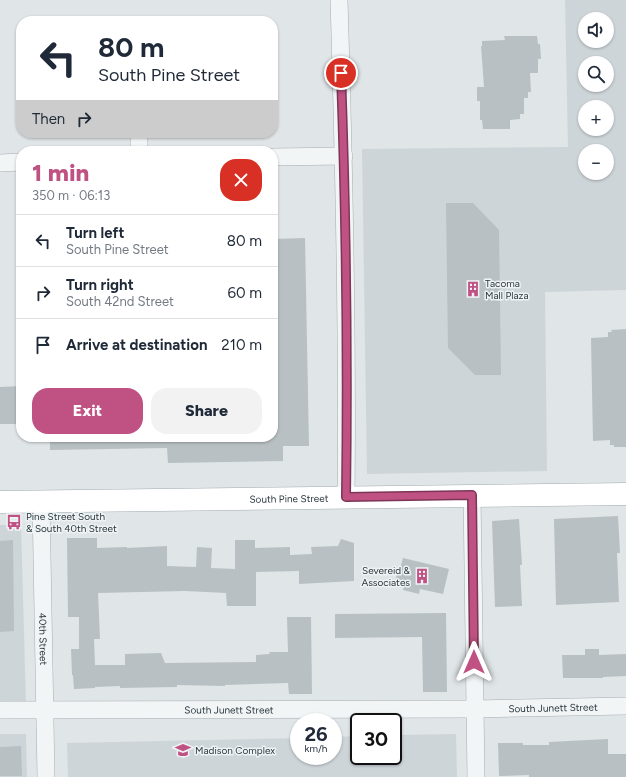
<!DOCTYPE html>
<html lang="en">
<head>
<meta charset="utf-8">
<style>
  body { margin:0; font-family:Figtree,sans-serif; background:#f2f2f3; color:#1f2937; height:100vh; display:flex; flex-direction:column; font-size:15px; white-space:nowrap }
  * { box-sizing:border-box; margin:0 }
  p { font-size:13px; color:#747a83 }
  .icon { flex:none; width:22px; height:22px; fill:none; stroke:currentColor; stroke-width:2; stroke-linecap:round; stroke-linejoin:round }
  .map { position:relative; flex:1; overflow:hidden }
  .side { position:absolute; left:16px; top:146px; width:262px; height:296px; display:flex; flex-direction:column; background:#fff; border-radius:16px; box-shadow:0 1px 3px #0004 }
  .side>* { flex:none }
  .banner { position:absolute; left:16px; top:16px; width:262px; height:122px; border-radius:16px; box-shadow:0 1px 3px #0004; background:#fff; color:#1f2937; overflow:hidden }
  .fabs { position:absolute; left:578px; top:12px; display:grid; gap:8px }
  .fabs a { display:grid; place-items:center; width:36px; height:36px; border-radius:50%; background:#fff; box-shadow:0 1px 3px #0004; font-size:20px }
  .speed { position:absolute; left:290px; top:713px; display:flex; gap:8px; font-size:20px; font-weight:700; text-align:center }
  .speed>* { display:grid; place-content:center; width:52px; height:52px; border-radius:50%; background:#fff; box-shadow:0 1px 3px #0004; line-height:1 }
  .speed small { font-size:10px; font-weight:400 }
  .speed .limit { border:2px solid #111; border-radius:6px; background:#fff; color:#111 }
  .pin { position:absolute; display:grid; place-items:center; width:34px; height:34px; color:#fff; margin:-17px; border:2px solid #fff; border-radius:50%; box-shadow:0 1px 4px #0007 }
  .me { position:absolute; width:44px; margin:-22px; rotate:0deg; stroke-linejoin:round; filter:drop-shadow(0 0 3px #0008) }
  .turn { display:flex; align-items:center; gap:14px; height:84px; padding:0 16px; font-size:18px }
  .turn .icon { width:52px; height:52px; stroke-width:2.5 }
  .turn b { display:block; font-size:28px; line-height:34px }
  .then { display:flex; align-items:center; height:38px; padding:0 16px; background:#0003; gap:8px; font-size:15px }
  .round { display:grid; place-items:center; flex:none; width:42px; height:42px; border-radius:16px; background:#f2f2f3 }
  .summary { display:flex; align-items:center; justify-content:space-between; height:68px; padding:0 16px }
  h1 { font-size:24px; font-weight:800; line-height:30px; color:#bf5283 }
  .button { display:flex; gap:8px; margin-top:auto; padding:8px 16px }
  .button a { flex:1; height:46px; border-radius:16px; background:#bf5283; color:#fff; font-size:16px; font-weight:800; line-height:46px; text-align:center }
  .button a+a { background:#f2f2f3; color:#1f2937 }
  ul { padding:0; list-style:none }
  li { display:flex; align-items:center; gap:12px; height:52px; padding:0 16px; border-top:1px solid #e0e1e3 }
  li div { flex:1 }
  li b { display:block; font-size:15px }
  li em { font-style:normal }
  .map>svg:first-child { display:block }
  .built { fill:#ced5d9; fill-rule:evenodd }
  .building { fill:#b8c0c3 }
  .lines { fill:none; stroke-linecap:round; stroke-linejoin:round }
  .minor-casing { stroke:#a6adb1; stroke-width:18 }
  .major-casing { stroke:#a1acb2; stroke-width:23 }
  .minor { stroke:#f2f5f6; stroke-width:17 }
  .major { stroke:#fff; stroke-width:22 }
  .route-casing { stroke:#7c3555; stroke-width:10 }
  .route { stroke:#bf5283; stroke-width:7 }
  .labels { text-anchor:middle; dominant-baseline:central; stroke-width:3; stroke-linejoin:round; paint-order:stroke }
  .poi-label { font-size:10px; fill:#2a373d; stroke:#eff3f5; text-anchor:start }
  .street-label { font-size:10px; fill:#2a373d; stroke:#eff3f5 }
</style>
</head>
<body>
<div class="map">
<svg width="626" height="777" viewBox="0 0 626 777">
  <rect width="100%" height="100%" fill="#e0e5e7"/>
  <g class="built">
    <path d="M565 0H626V290L545 292 547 471 367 474 362 149 568 147ZM585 19H607V41H585ZM585 63H607V85H585ZM585 107H607V129H585ZM585 151H607V173H585Z"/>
    <polygon points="0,525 21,525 26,704 0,704"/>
    <polygon points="0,734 26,734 27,777 0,777"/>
    <polygon points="456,734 457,777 68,777 67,743 299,738 299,756 333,756 333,737 359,736 359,756 393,756 393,735"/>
  </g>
  <g class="building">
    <polygon points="504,36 537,36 538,44 540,44 541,59 538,59 538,73 530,73 531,92 528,92 528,98 524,98 524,114 520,114 520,119 510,120 510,129 483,129 482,120 480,120 480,101 477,101 477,87 484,87 481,46 482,46 482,41 505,40"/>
    <polygon points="446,203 473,203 499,230 501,375 475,375 448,348"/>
    <polygon points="305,238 309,446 283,446 283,461 168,463 167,448 50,450 50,437 273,437 273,239"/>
    <polygon points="626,329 626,447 614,447 614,445 610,445 610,440 593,441 591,338 608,337 608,332 612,332 611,330"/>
    <polygon points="21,386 21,424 0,424 0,387"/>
    <polygon points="618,516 620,553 617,553 619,602 556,605 554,519"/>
    <polygon points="519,519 522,565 520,565 522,606 495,607 492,521"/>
    <polygon points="67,538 97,538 97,548 127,547 127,548 167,546 167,566 196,567 197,547 212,548 211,568 235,569 235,540 255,540 255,548 290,547 290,555 312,554 311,547 338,546 341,539 354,543 354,581 299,584 299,571 256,572 256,606 227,606 226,593 185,591 98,593 100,639 94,639 95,665 125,665 125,654 161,653 165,663 256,662 256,655 270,654 269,652 288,652 287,617 311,617 312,694 289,694 288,683 225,685 225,686 177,685 177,687 120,688 120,686 95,687 95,688 74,689 73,675 72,675 71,649 79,649 79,617 68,617"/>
    <polygon points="13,540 14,631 0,632 0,541"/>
    <polygon points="403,558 449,569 443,594 420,589 419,594 403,590 404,585 395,583 398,569 400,569"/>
    <polygon points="446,613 447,692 423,692 422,637 335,638 335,614"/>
    <polygon points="585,649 599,649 599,655 626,654 626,676 603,677 603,678 563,678 562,655 585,655"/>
    <polygon points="608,739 608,754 626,754 626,777 529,777 529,775 499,776 498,743 523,743 523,745 549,745 549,742"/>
    <polygon points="21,746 22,776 0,776 0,747"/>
  </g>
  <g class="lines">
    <defs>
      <g id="minor">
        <path d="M339 0C344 166 348 331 346 497"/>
        <polyline points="139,151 139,133"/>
        <polyline points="273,157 344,156"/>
        <polyline points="0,163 21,162"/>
        <polyline points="472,495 476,777"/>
        <path id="s1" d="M41 501 46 777"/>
        <path id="s2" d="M0 710 474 709 626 706"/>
      </g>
      <g id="major">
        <path id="s3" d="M0 502 626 494"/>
      </g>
    </defs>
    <use href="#minor" class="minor-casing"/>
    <use href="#major" class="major-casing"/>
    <use href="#minor" class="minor"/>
    <use href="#major" class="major"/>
  </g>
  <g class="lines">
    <defs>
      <path id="route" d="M341 73C346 214 348 355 346 497L472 495 474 662"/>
    </defs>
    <use href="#route" class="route-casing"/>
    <use href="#route" class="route"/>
  </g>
  <defs>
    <symbol id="building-bare" viewBox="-9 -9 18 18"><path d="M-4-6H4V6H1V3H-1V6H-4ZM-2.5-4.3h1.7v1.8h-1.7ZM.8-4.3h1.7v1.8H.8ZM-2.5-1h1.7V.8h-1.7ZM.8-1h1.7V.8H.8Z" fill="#bf5283" stroke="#eff3f5" stroke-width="2.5" paint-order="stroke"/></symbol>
    <symbol id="bus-bare" viewBox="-9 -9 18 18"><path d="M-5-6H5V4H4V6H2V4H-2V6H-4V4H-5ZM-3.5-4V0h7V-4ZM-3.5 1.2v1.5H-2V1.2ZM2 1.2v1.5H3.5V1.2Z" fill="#bf5283" stroke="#eff3f5" stroke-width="2.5" paint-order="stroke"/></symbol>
    <symbol id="school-bare" viewBox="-9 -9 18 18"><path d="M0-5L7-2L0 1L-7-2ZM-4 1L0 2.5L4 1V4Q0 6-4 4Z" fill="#bf5283" stroke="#eff3f5" stroke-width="2.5" paint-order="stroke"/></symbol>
  </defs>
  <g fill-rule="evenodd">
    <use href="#building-bare" x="462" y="278" width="22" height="22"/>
    <use href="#bus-bare" x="3" y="511" width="22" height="22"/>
    <use href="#building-bare" x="411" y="565" width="22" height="22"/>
    <use href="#school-bare" x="172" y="739" width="22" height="22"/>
  </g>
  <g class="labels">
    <g class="poi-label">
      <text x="485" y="283">Tacoma<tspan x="485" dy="12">Mall Plaza</tspan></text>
      <text x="26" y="516">Pine Street South<tspan x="26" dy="12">&amp; South 40th Street</tspan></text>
      <text x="410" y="570" text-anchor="end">Severeid &amp;<tspan x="410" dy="12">Associates</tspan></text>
      <text x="195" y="750">Madison Complex</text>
    </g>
    <g class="street-label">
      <text stroke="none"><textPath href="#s3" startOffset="289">South Pine Street</textPath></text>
      <text stroke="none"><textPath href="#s1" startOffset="138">40th Street</textPath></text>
      <text stroke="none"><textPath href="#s2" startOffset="553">South Junett Street</textPath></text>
      <text stroke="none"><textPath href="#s2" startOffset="229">South Junett Street</textPath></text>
    </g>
  </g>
</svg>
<div class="fabs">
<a><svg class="icon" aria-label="sound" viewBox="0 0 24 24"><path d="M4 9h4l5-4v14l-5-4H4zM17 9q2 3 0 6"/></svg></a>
<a><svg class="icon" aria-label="search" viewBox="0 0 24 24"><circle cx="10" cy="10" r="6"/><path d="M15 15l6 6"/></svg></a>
<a>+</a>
<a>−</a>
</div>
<div class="speed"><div>26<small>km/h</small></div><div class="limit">30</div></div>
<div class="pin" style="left:341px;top:73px;background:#d93025"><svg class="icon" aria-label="arrive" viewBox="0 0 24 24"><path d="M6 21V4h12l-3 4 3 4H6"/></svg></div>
<svg class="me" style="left:474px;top:662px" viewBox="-20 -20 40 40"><path d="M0-17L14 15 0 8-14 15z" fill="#bf5283" stroke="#fff" stroke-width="4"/></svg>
<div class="banner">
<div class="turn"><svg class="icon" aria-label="left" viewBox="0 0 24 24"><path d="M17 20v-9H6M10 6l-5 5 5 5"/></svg><div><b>80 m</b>South Pine Street</div></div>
<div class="then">Then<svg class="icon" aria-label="right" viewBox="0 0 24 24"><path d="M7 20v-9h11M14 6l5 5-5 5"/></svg></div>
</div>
<section class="side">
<div class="summary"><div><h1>1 min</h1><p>350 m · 06:13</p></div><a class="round" style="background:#d93025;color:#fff"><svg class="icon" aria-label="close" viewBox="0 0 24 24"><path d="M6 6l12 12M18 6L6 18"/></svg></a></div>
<ul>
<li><svg class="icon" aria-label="left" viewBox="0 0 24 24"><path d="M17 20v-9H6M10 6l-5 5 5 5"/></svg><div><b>Turn left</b><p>South Pine Street</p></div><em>80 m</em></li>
<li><svg class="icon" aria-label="right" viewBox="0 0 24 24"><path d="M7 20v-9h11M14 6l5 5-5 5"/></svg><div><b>Turn right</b><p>South 42nd Street</p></div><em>60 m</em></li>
<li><svg class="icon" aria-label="arrive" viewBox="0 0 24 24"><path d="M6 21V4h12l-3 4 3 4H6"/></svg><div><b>Arrive at destination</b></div><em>210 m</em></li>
</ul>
<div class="button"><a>Exit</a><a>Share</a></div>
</section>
</div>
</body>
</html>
